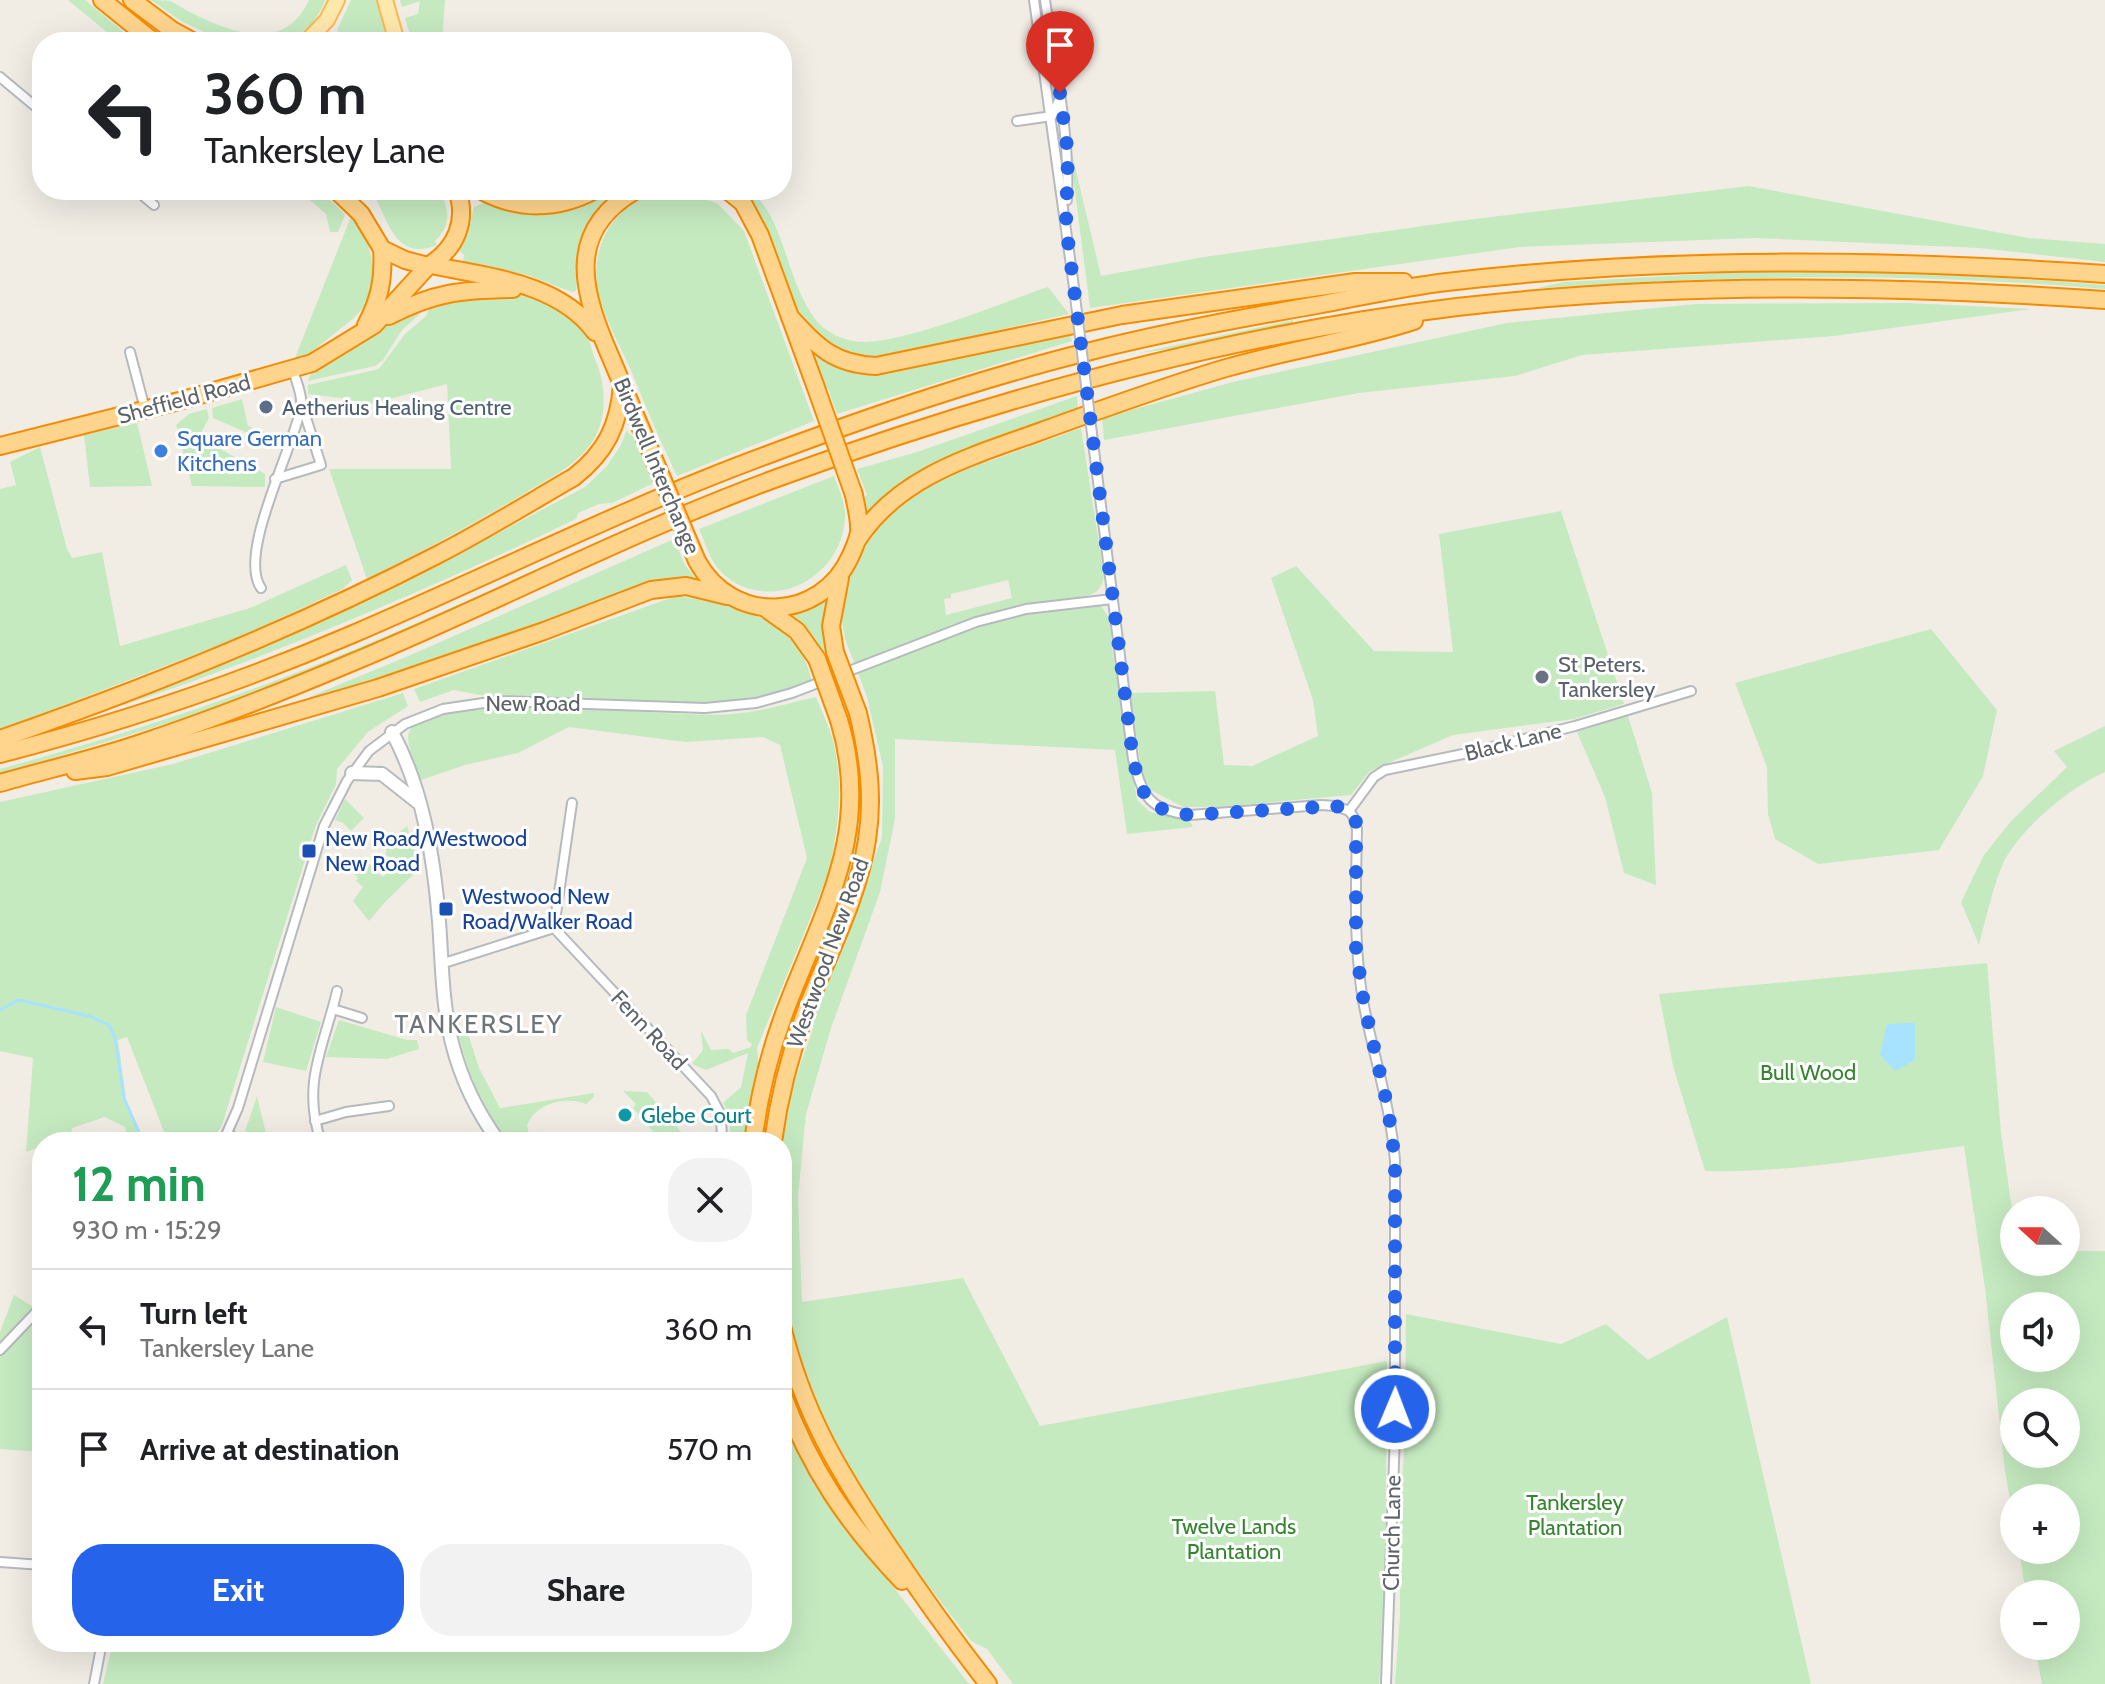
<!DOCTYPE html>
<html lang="en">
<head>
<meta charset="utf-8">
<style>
  body { margin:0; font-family:Cabin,sans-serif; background:#f2f2f2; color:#202124; height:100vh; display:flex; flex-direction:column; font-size:30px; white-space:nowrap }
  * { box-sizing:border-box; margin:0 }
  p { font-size:26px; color:#757577 }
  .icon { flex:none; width:44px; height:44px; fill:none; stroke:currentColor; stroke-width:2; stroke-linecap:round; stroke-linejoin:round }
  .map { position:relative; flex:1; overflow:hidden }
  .details { position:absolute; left:32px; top:1132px; width:760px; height:520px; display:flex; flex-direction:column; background:#fff; border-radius:32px; box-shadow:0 8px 32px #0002 }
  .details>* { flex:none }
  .guide { position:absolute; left:32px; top:32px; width:760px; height:168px; border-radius:32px; box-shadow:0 8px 32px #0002; background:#fff; color:#202124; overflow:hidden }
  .needle { width:52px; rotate:291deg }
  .controls { position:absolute; left:2000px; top:1196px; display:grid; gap:16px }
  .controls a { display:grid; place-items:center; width:80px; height:80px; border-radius:50%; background:#fff; box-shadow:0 8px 32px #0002; font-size:40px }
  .pin { position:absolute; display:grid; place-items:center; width:68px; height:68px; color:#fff; margin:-82px -34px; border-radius:50% 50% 50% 0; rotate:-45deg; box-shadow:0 0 8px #0007 }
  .pin .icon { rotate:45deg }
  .me { position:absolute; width:88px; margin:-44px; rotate:1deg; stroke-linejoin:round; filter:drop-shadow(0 0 6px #0008) }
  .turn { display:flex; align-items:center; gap:28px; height:168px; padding:0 40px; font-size:36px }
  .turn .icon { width:104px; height:104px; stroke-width:2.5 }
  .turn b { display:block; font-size:56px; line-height:68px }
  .round { display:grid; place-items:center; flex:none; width:84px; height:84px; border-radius:32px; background:#f2f2f2 }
  .overview { display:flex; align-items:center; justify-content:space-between; height:136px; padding:0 40px }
  h1 { font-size:48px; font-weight:700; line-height:60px; color:#1e9e55 }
  .cta { display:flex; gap:16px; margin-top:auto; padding:16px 40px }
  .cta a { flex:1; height:92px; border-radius:32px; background:#2563eb; color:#fff; font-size:32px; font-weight:700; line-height:92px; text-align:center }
  .cta a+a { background:#f2f2f2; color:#202124 }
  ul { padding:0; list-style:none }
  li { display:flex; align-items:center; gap:24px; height:120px; padding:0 40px; border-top:2px solid #e0e0e0 }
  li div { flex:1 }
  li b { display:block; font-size:30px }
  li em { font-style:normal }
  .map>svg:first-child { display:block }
  .green { fill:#c5eac0; fill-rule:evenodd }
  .water { fill:#a7e3ff }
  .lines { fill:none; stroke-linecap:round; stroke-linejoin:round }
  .stream { stroke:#a7e3ff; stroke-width:3 }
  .street-casing { stroke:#b6b9bd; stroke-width:12 }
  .secondary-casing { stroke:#b7bbc0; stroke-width:16 }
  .primary-casing { stroke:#fdb852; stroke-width:18 }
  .highway-casing { stroke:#f68b00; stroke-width:20 }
  .street { stroke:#fff; stroke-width:8 }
  .secondary { stroke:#fff; stroke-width:12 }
  .primary { stroke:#ffe8ac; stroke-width:14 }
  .highway { stroke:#ffd58e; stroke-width:16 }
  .street-bridge-casing { stroke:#b6b9bd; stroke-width:12; stroke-linecap:butt }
  .highway-bridge-casing { stroke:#f68b00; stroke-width:20; stroke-linecap:butt }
  .street-bridge { stroke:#fff; stroke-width:8 }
  .highway-bridge { stroke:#ffd58e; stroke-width:16 }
  .route { stroke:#2563eb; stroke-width:14; stroke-dasharray:0 25.2 }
  .service-dot { fill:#5c6f8a; stroke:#fff; stroke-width:3 }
  .shop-dot { fill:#3f7fe0; stroke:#fff; stroke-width:3 }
  .worship-dot { fill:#6b7280; stroke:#fff; stroke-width:3 }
  .transit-dot { fill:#1a4fb4; stroke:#fff; stroke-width:3 }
  .culture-dot { fill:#0f9aa8; stroke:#fff; stroke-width:3 }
  .labels { text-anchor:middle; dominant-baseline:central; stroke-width:6; stroke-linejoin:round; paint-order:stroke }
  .street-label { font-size:22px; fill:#5d6367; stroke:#fff }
  .service-label { font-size:22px; fill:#4e5e75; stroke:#fff; text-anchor:start }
  .shop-label { font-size:22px; fill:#366cbe; stroke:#fff; text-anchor:start }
  .worship-label { font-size:22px; fill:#5b616d; stroke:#fff; text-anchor:start }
  .transit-label { font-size:22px; fill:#164399; stroke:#fff; text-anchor:start }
  .park-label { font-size:22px; fill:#34852e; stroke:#fff }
  .culture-label { font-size:22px; fill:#0d838f; stroke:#fff; text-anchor:start }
  .quarter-label { font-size:26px; letter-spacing:2px; fill:#6e7579; stroke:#fff }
</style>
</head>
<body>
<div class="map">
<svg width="2105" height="1684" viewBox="0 0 2105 1684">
  <rect width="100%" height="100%" fill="#f1ede5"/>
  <g class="green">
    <polygon points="68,0 85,0 136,42 119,42"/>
    <path d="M151 0C157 0 164 0 170 1 175 3 181 7 186 10 227 31 283 56 309 0H325C319 19 303 35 284 42L224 41 181 21Z"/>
    <polygon points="351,0 376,0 388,42 350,42 341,39 337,30"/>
    <polygon points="400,0 445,0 442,42 412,42 405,18 418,14 420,1 402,7"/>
    <polygon points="1068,137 1101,276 1204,257 1458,221 1749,186 2028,238 2105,244 2105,262 1979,248 1755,238 1520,247 1090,308"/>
    <path d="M298 190C320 190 331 199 345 215L338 232H330L326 214Z"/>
    <path d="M371 190H439C450 209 451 226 435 241L437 245C394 263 388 217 371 190Z"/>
    <path d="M607 190H615L617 193C579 225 582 246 576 291L572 292 530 276 462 263 464 255 458 249 468 234 474 207 486 202 521 212 584 203Z"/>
    <path d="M741 190H752C758 198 765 206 770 215 787 247 792 286 813 316 821 329 839 339 854 341 893 349 1006 301 1048 287L1069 314 906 351 897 359C881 359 862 361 847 357 794 342 768 246 750 199Z"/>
    <path d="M682 193 717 203 744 231 814 421 677 476C660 441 645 405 630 368 620 346 608 324 600 300 588 260 605 213 646 197 657 193 670 193 682 193Z"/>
    <path d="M352 214C370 241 384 279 362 309 353 321 340 328 329 338 316 348 308 357 293 363Z"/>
    <path d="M1760 271C1875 270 1990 276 2105 285V289C1914 272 1724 275 1533 289L1564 282Z"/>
    <path d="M513 294C539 300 578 311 589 340 591 345 592 351 594 357 606 383 608 414 594 439 579 465 546 480 522 495 471 525 420 553 367 579L329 469H451L447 384 366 405 348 399 308 394V385L379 369 405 334 426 316 434 300Z"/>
    <polygon points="1908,303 2031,309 1834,336 1582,355 1515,376 1359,393 1104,440 1102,418 1233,382 1507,323 1696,304"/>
    <path d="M422 304 424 310 402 330 383 360 375 366 308 381 311 373C351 353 384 325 422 304Z"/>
    <polygon points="1293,320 1293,323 1170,349 1138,353"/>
    <polygon points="1070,333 1072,341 837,414 828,389 822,391 808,348 831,363 847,370 871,374 968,356"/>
    <polygon points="1077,396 1078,409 932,467 895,488 865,519 860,499 867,495 857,469 917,452"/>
    <polygon points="242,399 248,426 281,437 278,446 213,418 212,408"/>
    <polygon points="207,409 209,418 199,437 265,474 265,487 192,486 176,425 189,414"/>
    <polygon points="137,423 152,486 90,487 84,435"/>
    <path d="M1081 428 1104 575C1102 588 1098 593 1086 596V606H1101L1110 619 1112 648 1137 800 1150 812 1190 821 1193 827 1127 834 1115 750 895 739V819L880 892 831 1028 806 1114 798 1197 802 1302 963 1278 1040 1426 1387 1361 1385 1611 1379 1684H1013L987 1649 971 1641 859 1496 800 1377 788 1305 782 1229V1151L789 1096 812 1032 816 1010 882 838 883 767 867 697 845 639 840 610 853 566 879 519 927 483 979 460 990 461ZM1008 580 1012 598 946 615 944 599 951 598V594Z"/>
    <path d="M626 431 635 438 654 483 612 503 599 504 578 513 576 519C428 590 277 654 121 706L314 625 428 570 585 487 607 466 621 445Z"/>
    <polygon points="40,447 67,549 72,558 102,552 120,646 250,608 346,565 352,580 343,589 240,637 0,730 0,489 16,485 10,462"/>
    <path d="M834 476C839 490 846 504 845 518 842 579 769 616 722 573 710 562 706 544 699 529Z"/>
    <polygon points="1561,511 1624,704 1574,719 1453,735 1370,771 1351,795 1219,807 1183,807 1151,790 1142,774 1130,693 1215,691 1224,765 1252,766 1318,736 1313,700 1271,578 1296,566 1374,651 1453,652 1439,534"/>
    <path d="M638 525 635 529C515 583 395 640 272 687 183 721 91 746 0 774V769C120 736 237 698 353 650 448 611 542 566 638 525Z"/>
    <polygon points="674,539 685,565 698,581 532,628 310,702 309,697 406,657"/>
    <path d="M676 596C718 602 777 613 801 652 806 660 809 672 812 681L764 697 716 703 480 695 454 690 420 702 414 689Z"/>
    <polygon points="827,600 824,625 828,653 824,654 808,630 789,614 803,613"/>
    <polygon points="1931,629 1997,710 1983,776 1939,850 1818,864 1775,839 1768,814 1767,767 1735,683"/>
    <polygon points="403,693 408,706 368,732 337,769 336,784 316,825 222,1125 211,1142 168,1142 127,1037 118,1040 126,1099 145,1142 129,1142 125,1127 105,1117 72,1128 71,1134 51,1142 42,1142 42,1146 26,1152 33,1058 0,1051 0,802 173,764"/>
    <path d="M816 697C822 712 830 728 834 744 844 788 838 831 828 875L757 1048 759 1066 742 1142H731L729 1115 723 1103 741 1087 748 1053 706 1070 692 1064 703 1050 701 1031 711 1050 729 1049 733 1053 751 1047 752 1044 747 1040 746 1015 807 858 780 745 763 737 685 742 569 727 518 753 465 765 421 780C417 767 402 740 411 728 439 687 676 720 732 714 760 712 788 703 816 697Z"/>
    <path d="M850 716 863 772V826L852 879 767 1137H760C773 1049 810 967 843 885 860 821 859 782 847 717Z"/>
    <polygon points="1628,716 1652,793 1656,885 1624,873 1605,797 1577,732"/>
    <path d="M2105 726V772C2071 787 2027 823 2007 856 1996 873 1985 923 1979 945L1961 902 1984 855 2011 821 2067 767 2054 751Z"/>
    <polygon points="345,799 364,818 351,831 343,823 335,820"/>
    <polygon points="407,826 419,869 385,902 369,921 353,901 363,887 356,881 358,878 353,873 366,861 383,877 397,863 385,854 387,851 383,847"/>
    <path d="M1987 963 2001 1132 2014 1224V1262H2066V1251H2105V1684H2042L2035 1646H2066V1594H2026L2019 1550H2066V1498H2014V1522L2005 1471 1985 1288 1964 1146C1879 1157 1792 1173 1705 1171L1673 1066 1659 994ZM2014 1306H2066V1358H2014ZM2014 1402H2066V1454H2014Z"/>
    <polygon points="276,1007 321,1022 306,1071 263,1062"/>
    <polygon points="339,1020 407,1040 417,1040 419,1049 387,1059 326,1057"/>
    <path d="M459 1022 461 1029 466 1027 479 1068 500 1108 594 1093V1097L586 1104C564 1096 537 1103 527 1125L531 1142H509C481 1107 465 1067 456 1023Z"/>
    <polygon points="623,1091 647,1092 682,1133 671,1142 662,1142 633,1108 636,1104"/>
    <polygon points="257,1096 268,1142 253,1142 245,1131"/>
    <polygon points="14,1295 42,1312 42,1452 0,1449 0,1332"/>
    <polygon points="1406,1314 1561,1344 1606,1324 1648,1360 1727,1317 1811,1684 1395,1684 1400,1614 1400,1514 1405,1433"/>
    <path d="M782 1350 817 1443 842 1488 840 1492C823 1467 787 1404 782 1375 781 1367 782 1358 782 1350Z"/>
    <polygon points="782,1423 851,1533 969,1684 103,1684 113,1642 782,1642"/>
  </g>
  <polygon class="water" points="1915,1023 1915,1060 1895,1071 1880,1055 1887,1024"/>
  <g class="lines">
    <polyline class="stream" points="0,1010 19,1000 89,1016 109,1025 115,1038 124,1098 143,1142"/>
    <defs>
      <g id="street">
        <polyline points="1034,0 1073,280"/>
        <path d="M1045 0C1055 67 1070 132 1067 200"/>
        <polyline points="0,77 42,112"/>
        <polyline points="1017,121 1052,116 1060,98"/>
        <polyline points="136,190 154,205"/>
        <polyline points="130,352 145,409"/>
        <path d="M1094 450 1133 759C1143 797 1149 810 1190 815L1321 805 1336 806 1349 811"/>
        <polyline points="275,479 321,465 302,405"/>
        <path d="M261 588C237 554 294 447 301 407 303 396 296 381 293 370"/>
        <path d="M1349 811 1353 816 1357 829C1356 888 1353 947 1364 1006 1374 1058 1391 1108 1395 1161V1434L1386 1684"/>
        <polyline points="1349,811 1374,777 1385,770 1468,753 1575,726 1691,691"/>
        <polyline points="554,928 711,1096 721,1115 722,1142"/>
        <polyline points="554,928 572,803"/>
        <polyline points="441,964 554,928"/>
        <polyline points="333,1009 362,1018"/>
        <polyline points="315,1121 346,1112 389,1106"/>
        <polyline points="228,1134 242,1142"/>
        <polyline points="223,1142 238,1108 324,826 347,781 369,751 405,724 443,709 497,701 705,708 756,703 792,693 976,622 1026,609 1112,599"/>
        <path d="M321 1142C301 1083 324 1047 337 991"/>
        <polyline points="0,1350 42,1306"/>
        <polyline points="0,1562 42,1565"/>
        <polyline points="94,1684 102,1642"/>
      </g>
      <g id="secondary">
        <path d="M392 732C423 789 434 858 439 921 442 962 442 1004 452 1043 461 1079 477 1112 499 1142"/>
        <polyline points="352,773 382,774 420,804"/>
      </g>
      <g id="primary">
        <polyline points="385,0 397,42"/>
        <polyline points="306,42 327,20 337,0"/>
      </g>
      <g id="highway">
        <polyline points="102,0 154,42"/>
        <polyline points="132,0 172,30 194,42"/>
        <path d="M336 190 361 214 382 249 405 260 428 266C456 249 468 221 457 190"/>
        <path d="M480 190C518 211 558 210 595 190"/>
        <path d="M636 190C563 232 583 294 611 358 624 389 637 419 650 450"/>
        <polyline points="727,190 743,203 760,235 815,385"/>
        <path d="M431 265C487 277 558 282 595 332"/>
        <path d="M389 316C435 292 461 290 513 289"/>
        <path d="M790 317C818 347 833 364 876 366L1122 315 1355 282H1404"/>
        <path d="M366 325C380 299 384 278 382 249"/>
        <polyline points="0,446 179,401 312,363 374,325 428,266"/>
        <path d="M858 539C899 477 969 457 1036 433 1099 410 1162 387 1226 368 1288 350 1352 341 1414 321"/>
        <path d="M697 561C732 625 821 623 851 555 854 548 858 540 859 532 860 519 856 507 854 495"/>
        <polyline points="765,608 797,631 817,659"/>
        <polyline points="835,652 831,626 840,578"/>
        <path d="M0 739C149 687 296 628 437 555 484 531 529 503 574 477 606 452 619 425 622 385"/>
        <path d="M0 754C120 723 239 683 353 634 491 575 626 507 767 455 873 415 981 378 1091 351 1166 332 1241 318 1317 305 1360 297 1403 287 1447 282 1666 256 1886 259 2105 274"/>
        <polyline points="75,771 107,767 378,688 544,631 651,590 686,586 727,596"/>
        <path d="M0 783C46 770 93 759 138 744 211 720 282 692 353 662 495 603 632 531 777 478 997 398 1224 335 1457 307 1672 282 1890 285 2105 300"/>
        <path d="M753 1142C759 1094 771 1046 789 1001 827 903 872 828 839 720"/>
        <path d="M773 1142C779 1096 791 1050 808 1006 829 952 858 898 867 840 874 796 868 756 858 713"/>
        <path d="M782 1326C803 1413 839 1472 888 1545 920 1593 953 1639 988 1684"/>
        <path d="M782 1393C810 1469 847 1523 902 1581"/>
      </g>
    </defs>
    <use href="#street" class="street-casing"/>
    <use href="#secondary" class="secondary-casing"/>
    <use href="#primary" class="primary-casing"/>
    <use href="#highway" class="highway-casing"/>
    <use href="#street" class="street"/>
    <use href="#secondary" class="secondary"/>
    <use href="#primary" class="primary"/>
    <use href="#highway" class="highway"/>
    <defs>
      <polyline id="street-bridge" points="1073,280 1094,450"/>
      <g id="highway-bridge">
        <polyline points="815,385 854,495"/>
        <polyline points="650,450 697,561"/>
        <polyline points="835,652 858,713"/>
        <polyline points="817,659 839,720"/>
      </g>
    </defs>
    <use href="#street-bridge" class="street-bridge-casing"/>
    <use href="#highway-bridge" class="highway-bridge-casing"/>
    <use href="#street-bridge" class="street-bridge"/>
    <use href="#highway-bridge" class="highway-bridge"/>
  </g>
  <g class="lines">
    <path class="route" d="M1060 93 1068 154 1066 225 1133 759C1143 799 1148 810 1190 815L1336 806 1349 811 1356 822V948L1364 1004 1388 1108 1395 1161V1409"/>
  </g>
  <circle class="service-dot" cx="266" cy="407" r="8"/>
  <circle class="shop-dot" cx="161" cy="451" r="8"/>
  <circle class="worship-dot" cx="1542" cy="677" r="8"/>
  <g class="transit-dot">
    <rect x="301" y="843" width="16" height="16" rx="4"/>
    <rect x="438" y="901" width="16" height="16" rx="4"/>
  </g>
  <circle class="culture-dot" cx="625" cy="1115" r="8"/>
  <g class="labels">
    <g class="street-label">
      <text transform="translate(184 399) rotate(-15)">Sheffield Road</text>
      <text transform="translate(657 466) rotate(67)">Birdwell Interchange</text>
      <text x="533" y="703">New Road</text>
      <text transform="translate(1513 742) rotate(-14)">Black Lane</text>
      <text transform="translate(828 953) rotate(-70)">Westwood New Road</text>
      <text transform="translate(649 1030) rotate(47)">Fenn Road</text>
      <text transform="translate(1392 1533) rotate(-89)">Church Lane</text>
    </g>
    <g class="service-label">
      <text x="282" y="407">Aetherius Healing Centre</text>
    </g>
    <g class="shop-label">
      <text x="177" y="438">Square German<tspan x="177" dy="25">Kitchens</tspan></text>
    </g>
    <g class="worship-label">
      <text x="1558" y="664">St Peters.<tspan x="1558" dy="25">Tankersley</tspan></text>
    </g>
    <g class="transit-label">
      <text x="325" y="838">New Road/Westwood<tspan x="325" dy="25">New Road</tspan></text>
      <text x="462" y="896">Westwood New<tspan x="462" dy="25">Road/Walker Road</tspan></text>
    </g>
    <g class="park-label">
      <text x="1808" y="1072">Bull Wood</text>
      <text x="1575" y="1502">Tankersley<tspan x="1575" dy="25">Plantation</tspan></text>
      <text x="1234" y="1526">Twelve Lands<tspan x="1234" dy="25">Plantation</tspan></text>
    </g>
    <g class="culture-label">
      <text x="641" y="1115">Glebe Court</text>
    </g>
    <g class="quarter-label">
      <text x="479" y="1024">TANKERSLEY</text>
    </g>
  </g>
</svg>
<div class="controls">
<a><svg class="needle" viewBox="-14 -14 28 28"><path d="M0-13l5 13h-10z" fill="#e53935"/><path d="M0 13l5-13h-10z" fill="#757577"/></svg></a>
<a><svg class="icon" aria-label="sound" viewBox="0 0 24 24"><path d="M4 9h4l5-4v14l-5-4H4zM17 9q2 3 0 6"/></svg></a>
<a><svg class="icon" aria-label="search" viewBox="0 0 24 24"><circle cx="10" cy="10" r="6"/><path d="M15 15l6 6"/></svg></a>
<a>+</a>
<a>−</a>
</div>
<div class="pin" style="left:1060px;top:93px;background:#d93025"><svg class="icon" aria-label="arrive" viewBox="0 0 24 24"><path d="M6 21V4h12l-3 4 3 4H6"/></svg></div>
<svg class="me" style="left:1395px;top:1409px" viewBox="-20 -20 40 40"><circle r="17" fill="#2563eb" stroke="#fff" stroke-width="3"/><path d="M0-11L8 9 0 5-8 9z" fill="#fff"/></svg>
<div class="guide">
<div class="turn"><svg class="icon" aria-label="left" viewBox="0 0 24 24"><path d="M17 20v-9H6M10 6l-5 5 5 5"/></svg><div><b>360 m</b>Tankersley Lane</div></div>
</div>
<section class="details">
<div class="overview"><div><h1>12 min</h1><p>930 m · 15:29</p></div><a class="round"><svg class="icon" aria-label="close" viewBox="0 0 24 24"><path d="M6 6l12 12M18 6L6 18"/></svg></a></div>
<ul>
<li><svg class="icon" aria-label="left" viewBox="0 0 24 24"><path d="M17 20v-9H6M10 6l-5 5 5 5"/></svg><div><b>Turn left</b><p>Tankersley Lane</p></div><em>360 m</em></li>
<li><svg class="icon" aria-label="arrive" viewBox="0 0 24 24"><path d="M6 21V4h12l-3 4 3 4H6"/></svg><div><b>Arrive at destination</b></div><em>570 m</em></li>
</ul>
<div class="cta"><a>Exit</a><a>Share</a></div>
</section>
</div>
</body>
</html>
